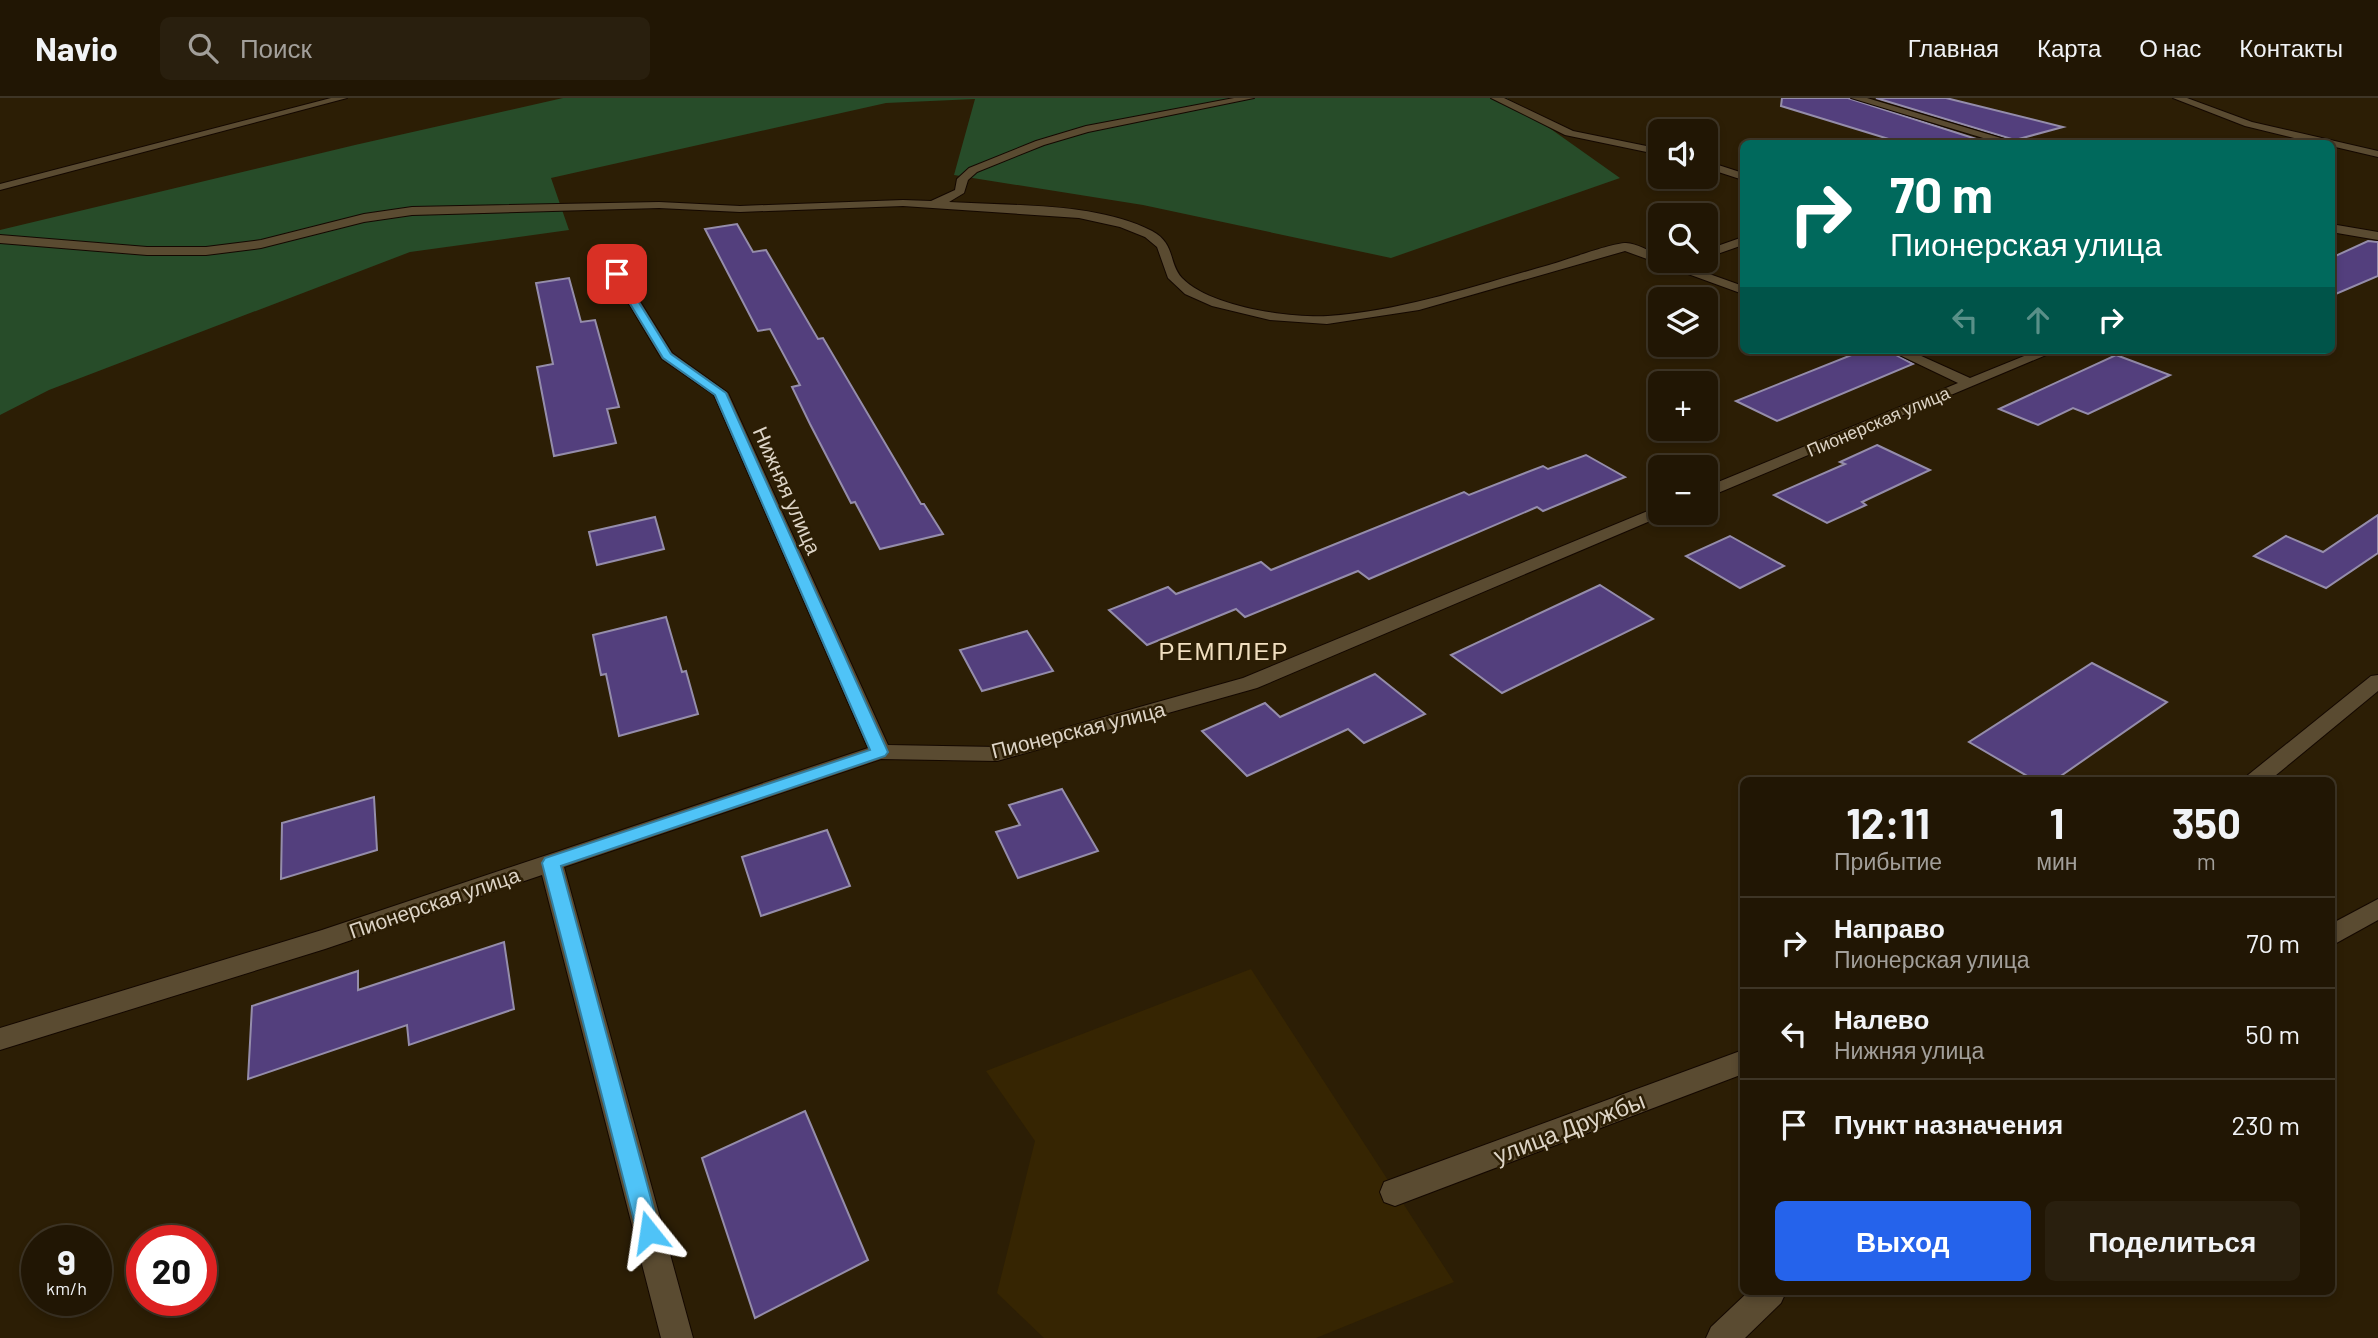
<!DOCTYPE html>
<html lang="ru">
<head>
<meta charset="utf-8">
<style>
  body { margin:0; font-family:Barlow,sans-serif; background:#291f0e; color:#f1f3f6; height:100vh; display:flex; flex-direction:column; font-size:26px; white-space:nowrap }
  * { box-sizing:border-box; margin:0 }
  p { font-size:23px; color:#a29f9a }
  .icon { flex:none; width:38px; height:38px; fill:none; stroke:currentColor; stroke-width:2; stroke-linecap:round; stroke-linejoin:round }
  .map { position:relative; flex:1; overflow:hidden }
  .details { position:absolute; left:1740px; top:679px; width:595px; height:518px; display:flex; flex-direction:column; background:#211604; border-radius:10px; box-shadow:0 4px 10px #0003,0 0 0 2px #3e3526 }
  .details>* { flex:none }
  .guide { position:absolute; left:1740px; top:42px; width:595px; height:214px; border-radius:10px; box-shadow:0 4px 10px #0003,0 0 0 2px #3e3526; background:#00695c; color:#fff; overflow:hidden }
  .tools { position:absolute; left:1648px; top:21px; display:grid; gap:14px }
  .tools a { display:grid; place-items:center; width:70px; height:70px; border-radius:10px; background:#211604; box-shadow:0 4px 10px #0003,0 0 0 2px #3e3526; font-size:35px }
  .speed { position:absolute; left:21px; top:1127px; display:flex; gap:14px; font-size:35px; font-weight:700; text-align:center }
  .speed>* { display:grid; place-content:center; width:91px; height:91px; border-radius:50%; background:#211604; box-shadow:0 4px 10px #0003,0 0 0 2px #3e3526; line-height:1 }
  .speed small { font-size:18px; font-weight:400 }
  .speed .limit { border:10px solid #d22; background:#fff; color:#111 }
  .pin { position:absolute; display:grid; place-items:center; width:60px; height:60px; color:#fff; margin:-30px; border-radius:14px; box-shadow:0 4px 10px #0006 }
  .me { position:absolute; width:77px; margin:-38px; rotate:345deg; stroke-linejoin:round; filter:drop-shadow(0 0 5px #0008) }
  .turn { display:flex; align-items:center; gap:24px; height:147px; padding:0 35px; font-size:32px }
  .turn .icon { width:91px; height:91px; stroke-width:2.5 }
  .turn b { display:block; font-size:49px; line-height:60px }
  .lanes { display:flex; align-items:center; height:66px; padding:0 35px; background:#0003; justify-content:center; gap:35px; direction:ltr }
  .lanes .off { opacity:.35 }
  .eta { display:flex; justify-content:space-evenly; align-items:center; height:119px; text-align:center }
  .eta b { font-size:42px; font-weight:700; line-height:49px }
  .button { display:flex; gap:14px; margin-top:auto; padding:14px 35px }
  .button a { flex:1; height:80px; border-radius:10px; background:#2563eb; color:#fff; font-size:28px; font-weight:700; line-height:80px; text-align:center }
  .button a+a { background:#291f0e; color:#f1f3f6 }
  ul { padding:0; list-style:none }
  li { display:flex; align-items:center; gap:21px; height:91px; padding:0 35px; border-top:2px solid #3e3526 }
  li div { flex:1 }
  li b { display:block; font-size:26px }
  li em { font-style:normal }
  header { display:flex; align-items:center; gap:42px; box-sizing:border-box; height:98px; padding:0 35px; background:#211604; border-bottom:2px solid #3e3526 }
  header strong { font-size:33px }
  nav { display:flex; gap:38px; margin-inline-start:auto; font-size:24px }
  .search { width:490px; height:63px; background:#291f0e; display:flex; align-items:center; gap:18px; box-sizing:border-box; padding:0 24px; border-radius:10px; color:#a29f9a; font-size:26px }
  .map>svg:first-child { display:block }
  .built { fill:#362502 }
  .green { fill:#274c29 }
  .building { fill:#533f7d; stroke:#958dab; stroke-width:2 }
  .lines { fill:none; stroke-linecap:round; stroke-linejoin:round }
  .minor-casing { stroke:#140800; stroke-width:2 }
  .minor { fill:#5a4b31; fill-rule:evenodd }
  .route { fill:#4fc3f7; stroke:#337fa1; stroke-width:2 }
  .labels { text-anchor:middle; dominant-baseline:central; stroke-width:5; stroke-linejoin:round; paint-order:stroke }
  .far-street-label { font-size:18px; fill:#ddd4c6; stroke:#2c1e05 }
  .street-label { font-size:21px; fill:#ddd4c6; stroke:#2c1e05 }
  .quarter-label { font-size:24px; letter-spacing:2px; fill:#f1dfc0; stroke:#2c1e05 }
  .near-street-label { font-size:24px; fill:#ddd4c6; stroke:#2c1e05 }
</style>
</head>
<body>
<header>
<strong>Navio</strong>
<div class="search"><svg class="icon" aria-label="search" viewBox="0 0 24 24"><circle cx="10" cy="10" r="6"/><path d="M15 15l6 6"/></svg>Поиск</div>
<nav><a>Главная</a><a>Карта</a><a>О нас</a><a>Контакты</a></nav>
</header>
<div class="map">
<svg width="2378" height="1240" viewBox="0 0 2378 1240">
  <rect width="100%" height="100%" fill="#2c1e05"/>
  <polygon class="built" points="1251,871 1454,1184 1316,1240 1044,1240 997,1195 1035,1043 986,973"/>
  <polygon class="green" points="563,0 1507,0 1620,80 1391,160 1143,107 954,77 975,1 886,5 551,80 569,132 410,154 49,292 0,317 0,132 355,47"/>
  <g class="building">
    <polygon points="1782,0 1848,0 1992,46 1905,46 1781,8"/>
    <polygon points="1876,0 1946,0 2063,29 2015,42"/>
    <polygon points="737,126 753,154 766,152 818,241 823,240 921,406 924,406 943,436 880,451 855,404 851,405 810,326 792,289 800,287 770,231 758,233 705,131"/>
    <polygon points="2368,143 2378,144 2378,178 2331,198 2331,160"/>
    <polygon points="569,180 581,224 595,222 619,309 607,311 616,345 554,358 537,269 553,266 536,185"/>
    <polygon points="1864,252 1887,252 1913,266 1777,323 1736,303"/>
    <polygon points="2116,257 2170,277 2088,316 2073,310 2038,327 1999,311"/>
    <polygon points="1877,347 1930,372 1862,404 1866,407 1827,425 1774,397 1845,366 1840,364"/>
    <polygon points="1586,357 1625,379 1543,413 1537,409 1369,481 1358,473 1245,519 1236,511 1147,547 1109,512 1168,489 1176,496 1261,464 1271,472 1464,394 1469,397 1543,368 1548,371"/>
    <polygon points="2378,417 2378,455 2326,490 2254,458 2286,438 2323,454"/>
    <polygon points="655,419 664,451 597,467 589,434"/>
    <polygon points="1730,438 1784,468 1740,490 1686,458"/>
    <polygon points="1600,487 1653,521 1502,595 1451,557"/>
    <polygon points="666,519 682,574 686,573 698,616 619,638 606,576 601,577 593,537"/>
    <polygon points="1027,533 1053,573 982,593 960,552"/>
    <polygon points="2092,565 2167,604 2055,682 2034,682 1969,644"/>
    <polygon points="1375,576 1425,616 1364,645 1348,631 1247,678 1202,633 1265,605 1280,619"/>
    <polygon points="1062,691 1098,753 1018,780 996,734 1020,727 1009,707"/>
    <polygon points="374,699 377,752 281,781 282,725"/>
    <polygon points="827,732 850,788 761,818 742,759"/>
    <polygon points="504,844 514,911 409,947 407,927 248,981 252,908 358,873 358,892"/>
    <polygon points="805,1013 868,1162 755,1220 702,1060"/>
  </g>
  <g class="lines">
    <defs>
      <g id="minor">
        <polygon points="331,0 347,0 0,92 0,86"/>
        <path d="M1234 0H1254L1088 34 1044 47 977 74 968 82 964 95 949 104C1011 108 1096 104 1152 133 1176 146 1168 165 1182 180 1210 209 1289 220 1328 218 1404 213 1477 187 1549 167 1567 162 1611 145 1626 145 1636 145 1651 154 1661 158V163H1673L1743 188V196L1625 153 1419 212 1327 226 1270 222 1212 208 1185 196 1168 180 1157 149 1145 139 1120 129 1079 120 903 108 740 114 659 110 412 117 364 124 261 150 206 157H147L0 145V137L147 149H206L261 142 364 116 412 109 659 104 740 108 903 102 931 103 955 92 957 81 969 70 1036 43 1086 28Z"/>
        <polygon points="1491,0 1504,0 1573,33 1661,51 1661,57 1565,37"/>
        <polygon points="1851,0 1867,0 2021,46 2003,46"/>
        <polygon points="2173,0 2187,0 2252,24 2378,53 2378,59 2331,48 2331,46 2319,46 2245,28"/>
        <polygon points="1706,63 1743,75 1743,82 1706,70"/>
        <polygon points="2331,126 2378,134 2378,142 2331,134"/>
        <polygon points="1743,139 1743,147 1706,160 1706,152"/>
        <polygon points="617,172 623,176 672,255 728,295 888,647 997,649 1243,580 1655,410 1661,409 1661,415 1669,415 1257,590 997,663 881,661 564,769 693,1240 661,1240 542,777 325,851 0,952 0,930 322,832 868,650 714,297 662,261 611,176"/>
        <polygon points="1889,252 1908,252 1970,280 2039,252 2058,252 1706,400 1706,389 1958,285"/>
        <polygon points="2378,577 2378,593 2270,682 2245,682 2248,677 2371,578"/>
        <polygon points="2378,801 2378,822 2331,848 2331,826"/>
        <polygon points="1743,952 1743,976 1395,1108 1384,1104 1380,1094 1384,1084"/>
        <polygon points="1748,1194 1786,1194 1781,1205 1745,1240 1706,1240 1711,1229"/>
      </g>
    </defs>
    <use href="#minor" class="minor-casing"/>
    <use href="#minor" class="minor"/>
  </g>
  <polygon class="route" points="614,174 620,174 671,256 726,295 888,654 885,658 561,768 660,1134 657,1142 649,1145 641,1142 637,1134 542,765 545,760 870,652 715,297 663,260 612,176"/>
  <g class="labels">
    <g class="far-street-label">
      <text transform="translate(1878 323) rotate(-23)">Пионерская улица</text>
    </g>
    <g class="street-label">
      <text transform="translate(788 392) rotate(66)">Нижняя улица</text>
      <text transform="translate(1078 631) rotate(-14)">Пионерская улица</text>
      <text transform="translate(434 804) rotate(-19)">Пионерская улица</text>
    </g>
    <g class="quarter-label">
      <text x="1224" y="552">РЕМПЛЕР</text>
    </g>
    <g class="near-street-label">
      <text transform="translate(1569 1029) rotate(-21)">улица Дружбы</text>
    </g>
  </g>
</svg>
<div class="tools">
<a><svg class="icon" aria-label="sound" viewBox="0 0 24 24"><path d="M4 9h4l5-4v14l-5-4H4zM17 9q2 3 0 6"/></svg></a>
<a><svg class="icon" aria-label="search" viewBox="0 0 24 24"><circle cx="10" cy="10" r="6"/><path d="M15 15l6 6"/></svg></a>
<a><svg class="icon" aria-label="layers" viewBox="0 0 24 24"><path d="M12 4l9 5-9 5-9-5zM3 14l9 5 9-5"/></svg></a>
<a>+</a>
<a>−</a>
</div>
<div class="speed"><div>9<small>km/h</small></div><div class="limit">20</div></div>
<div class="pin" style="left:617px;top:176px;background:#d93025"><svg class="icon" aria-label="arrive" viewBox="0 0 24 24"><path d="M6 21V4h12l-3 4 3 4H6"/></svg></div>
<svg class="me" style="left:649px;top:1134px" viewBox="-20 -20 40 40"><path d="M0-17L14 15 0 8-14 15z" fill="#4fc3f7" stroke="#fff" stroke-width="4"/></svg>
<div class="guide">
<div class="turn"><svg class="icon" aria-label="right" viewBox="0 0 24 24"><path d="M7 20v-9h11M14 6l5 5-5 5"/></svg><div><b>70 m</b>Пионерская улица</div></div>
<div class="lanes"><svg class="icon off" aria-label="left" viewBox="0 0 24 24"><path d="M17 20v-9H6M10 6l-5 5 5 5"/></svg><svg class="icon off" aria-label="ahead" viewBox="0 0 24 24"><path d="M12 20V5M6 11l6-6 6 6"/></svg><svg class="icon" aria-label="right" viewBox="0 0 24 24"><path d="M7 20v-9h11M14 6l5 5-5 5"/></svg></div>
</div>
<section class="details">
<div class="eta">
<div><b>12:11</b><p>Прибытие</p></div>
<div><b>1</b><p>мин</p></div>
<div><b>350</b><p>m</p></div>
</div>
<ul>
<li><svg class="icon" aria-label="right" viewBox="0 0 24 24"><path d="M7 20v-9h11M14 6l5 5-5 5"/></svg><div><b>Направо</b><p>Пионерская улица</p></div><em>70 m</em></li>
<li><svg class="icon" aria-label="left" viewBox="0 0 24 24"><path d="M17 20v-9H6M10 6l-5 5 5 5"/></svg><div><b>Налево</b><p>Нижняя улица</p></div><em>50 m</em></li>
<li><svg class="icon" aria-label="arrive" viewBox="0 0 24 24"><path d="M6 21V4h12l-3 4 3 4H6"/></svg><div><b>Пункт назначения</b></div><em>230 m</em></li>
</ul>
<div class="button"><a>Выход</a><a>Поделиться</a></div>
</section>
</div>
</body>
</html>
